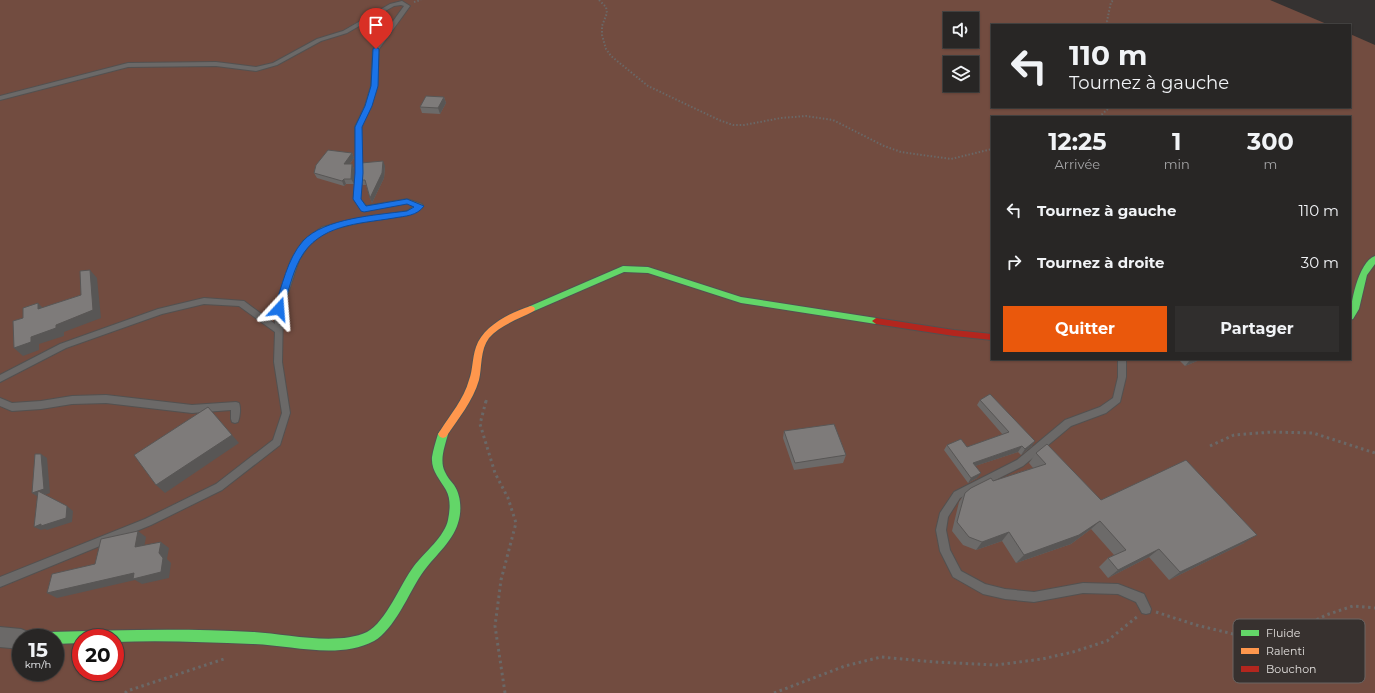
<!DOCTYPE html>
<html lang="fr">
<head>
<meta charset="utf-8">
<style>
  body { margin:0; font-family:Montserrat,sans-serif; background:#302e2d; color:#f1f3f6; height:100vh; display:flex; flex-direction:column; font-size:15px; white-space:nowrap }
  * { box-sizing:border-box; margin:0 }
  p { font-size:13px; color:#a5a5a7 }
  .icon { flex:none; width:22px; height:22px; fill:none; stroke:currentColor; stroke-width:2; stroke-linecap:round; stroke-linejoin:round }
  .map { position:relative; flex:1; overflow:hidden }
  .side { position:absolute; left:991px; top:116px; width:360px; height:244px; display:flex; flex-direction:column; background:#282625; border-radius:0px; box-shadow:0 1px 3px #0004,0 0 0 1px #444342 }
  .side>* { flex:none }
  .top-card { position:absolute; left:991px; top:24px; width:360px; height:84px; border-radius:0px; box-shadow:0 1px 3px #0004,0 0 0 1px #444342; background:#282625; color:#f1f3f6; overflow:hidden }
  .buttons { position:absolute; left:943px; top:12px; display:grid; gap:8px }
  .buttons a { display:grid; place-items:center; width:36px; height:36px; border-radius:0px; background:#282625; box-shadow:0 1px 3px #0004,0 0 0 1px #444342; font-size:20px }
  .speed { position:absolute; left:12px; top:629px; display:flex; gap:8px; font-size:20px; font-weight:700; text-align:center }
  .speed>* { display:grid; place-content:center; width:52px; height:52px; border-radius:50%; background:#282625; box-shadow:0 1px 3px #0004,0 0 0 1px #444342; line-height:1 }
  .speed small { font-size:10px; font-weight:400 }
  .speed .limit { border:6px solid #d22; background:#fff; color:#111 }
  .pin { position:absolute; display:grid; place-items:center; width:34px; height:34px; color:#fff; margin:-41px -17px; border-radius:50% 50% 50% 0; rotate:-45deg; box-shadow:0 0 4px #0007 }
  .pin .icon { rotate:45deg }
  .me { position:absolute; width:44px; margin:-22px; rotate:19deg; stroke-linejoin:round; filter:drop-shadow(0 0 3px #0008) }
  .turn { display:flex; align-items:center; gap:14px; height:84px; padding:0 12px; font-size:18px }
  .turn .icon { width:52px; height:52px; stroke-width:2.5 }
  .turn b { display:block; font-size:28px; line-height:34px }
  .eta { display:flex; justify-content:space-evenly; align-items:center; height:68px; text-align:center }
  .eta b { font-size:24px; font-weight:700; line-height:28px }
  .action { display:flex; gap:8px; margin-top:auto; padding:8px 12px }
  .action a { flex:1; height:46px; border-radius:0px; background:#ea580c; color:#fff; font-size:16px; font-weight:700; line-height:46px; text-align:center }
  .action a+a { background:#302e2d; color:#f1f3f6 }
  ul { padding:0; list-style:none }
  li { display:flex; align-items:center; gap:12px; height:52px; padding:0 12px }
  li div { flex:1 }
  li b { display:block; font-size:15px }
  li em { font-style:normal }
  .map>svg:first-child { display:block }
  .green { fill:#724c40; fill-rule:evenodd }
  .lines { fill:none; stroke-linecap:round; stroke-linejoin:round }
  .lane-casing { stroke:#535150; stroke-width:2 }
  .street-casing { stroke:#535150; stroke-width:2 }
  .fast-casing { stroke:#535150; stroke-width:2 }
  .slow-casing { stroke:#535150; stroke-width:2 }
  .jam-casing { stroke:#535150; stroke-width:2 }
  .path-far2 { stroke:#6a6867; stroke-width:2; stroke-dasharray:1.5 2; stroke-linecap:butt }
  .path-far1 { stroke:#6a6867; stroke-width:2.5; stroke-dasharray:2 3; stroke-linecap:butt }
  .path { stroke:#6a6867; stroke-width:3; stroke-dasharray:2.5 3.5; stroke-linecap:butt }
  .lane { fill:#6b6968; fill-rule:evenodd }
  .street { fill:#6b6968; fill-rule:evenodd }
  .fast { fill:#63d668; fill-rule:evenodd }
  .slow { fill:#ff974d; fill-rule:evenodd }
  .jam { fill:#b3261e; fill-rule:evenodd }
  .wall { fill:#6c6a69 }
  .shaded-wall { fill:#585655 }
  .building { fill:#7e7b7a; stroke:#585655 }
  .route { fill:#1a73e8; stroke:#114b97 }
  .key { fill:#37312f; stroke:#6a6563; stroke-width:1 }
  .key-label { font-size:11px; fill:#e0dddb }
</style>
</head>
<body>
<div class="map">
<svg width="1375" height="693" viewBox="0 0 1375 693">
  <rect width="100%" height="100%" fill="#353231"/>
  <path class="green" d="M0 0H1270L1329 25H992V107H1350V34L1375 45V693H0ZM950 19H972V41H950ZM950 63H972V85H950ZM992 117H1350V359H992ZM21 638H55V672H21ZM81 638H115V672H81Z"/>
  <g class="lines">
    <defs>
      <g id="lane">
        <polygon points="402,1 410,6 379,49 377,86 371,106 361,127 362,173 360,199 366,206 407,199 422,204 423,206 409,215 357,223 326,231 309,245 299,260 283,309 282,362 290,413 280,445 222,490 151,525 0,587 0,577 145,519 216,484 273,440 282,413 274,362 275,332 239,306 204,304 162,314 66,348 0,382 0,375 60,344 158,309 204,298 244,301 275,324 275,309 291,260 303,241 322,227 357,219 407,211 414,206 407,203 364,211 362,211 354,199 356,173 355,127 365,106 371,86 373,49 404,6 401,5 394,6 347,33 321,41 277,65 256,71 216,66 128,67 0,100 0,96 128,63 216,62 256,67 273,63 317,39 343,31 390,4"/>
        <polygon points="1118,359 1126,359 1126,377 1120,402 1106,413 1071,426 1023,466 960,498 948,517 946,530 950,550 961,571 985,584 1005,589 1034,592 1083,583 1118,584 1144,594 1151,609 1150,613 1146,614 1142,613 1136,602 1118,594 1083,593 1034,602 1005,599 983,594 953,577 940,551 936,530 940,513 954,492 1017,460 1065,420 1100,407 1113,398 1118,377"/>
        <path d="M106 395 192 405 236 402 239 403C241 408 240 417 238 422L235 423 232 422 231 419V410L192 413 106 403 72 404 41 409 12 411 0 406V398L12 403 41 401 72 396Z"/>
      </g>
      <polygon id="street" points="0,627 21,629 28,632 31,638 21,638 21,649 0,647"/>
      <g id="fast">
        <path d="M1375 256V264L1367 275 1359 309 1353 319 1350 320C1350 305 1358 262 1375 256Z"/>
        <polygon points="623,266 648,267 741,297 876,318 880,321 876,324 741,303 648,273 624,272 534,311 528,311 527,309 528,307"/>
        <path d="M443 430 446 431 448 434C445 446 439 460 445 472 447 477 451 481 454 485 461 495 462 511 458 523 452 543 433 557 421 575 409 593 394 630 374 641 338 660 291 645 252 644 206 642 160 640 115 642V638H81V643L55 644V638H44L46 634 50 632C118 630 185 628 253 632 286 634 337 646 367 632 386 622 401 583 414 566 424 553 445 536 448 520 450 510 451 499 446 490 440 479 431 471 432 457 433 450 436 441 438 434L440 431Z"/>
      </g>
      <path id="slow" d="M531 306 534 307 535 309 534 311C519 319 500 325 489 338 480 350 482 367 479 380 473 401 458 419 446 437L443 438 440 437 438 434 440 431C450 415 464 399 469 380 473 370 472 358 476 347 483 326 511 312 531 306Z"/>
      <polygon id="jam" points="876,318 954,330 992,334 992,340 954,336 876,324 872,321"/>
    </defs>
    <use href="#lane" class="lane-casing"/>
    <use href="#street" class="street-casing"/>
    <use href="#fast" class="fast-casing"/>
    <use href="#slow" class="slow-casing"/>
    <use href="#jam" class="jam-casing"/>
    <g class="path-far2">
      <polyline points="599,0 606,7 607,13 602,26 602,35 606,49 611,56 648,86 719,120 733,125 744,125 781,118 806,116 833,120 884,146 901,152 951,159 992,149"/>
      <polyline points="414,2 421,0"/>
      <polyline points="1109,25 1107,21 1111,2 1114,0"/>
      <polyline points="1099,117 1110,107"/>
    </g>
    <polyline class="path-far1" points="486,402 487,397"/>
    <g class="path">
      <polyline points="486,401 480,424 495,473 508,498 516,523 501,580 495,626 505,693"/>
      <polyline points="1210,446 1234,435 1272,432 1313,433 1375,453"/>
      <polyline points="1156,612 1196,625 1254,639 1293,632 1326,615 1353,606 1375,608"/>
      <polyline points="125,693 127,691 224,659"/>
      <polyline points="774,693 845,666 881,657 935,662 996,665 1042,659 1073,652 1107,641 1138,616"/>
    </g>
    <use href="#lane" class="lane"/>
    <use href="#street" class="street"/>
    <use href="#fast" class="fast"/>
    <use href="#slow" class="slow"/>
    <use href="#jam" class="jam"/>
  </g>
  <g class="wall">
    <polygon points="444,97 446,103 440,114 422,113 420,107"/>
    <polygon points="352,153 354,158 350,164 352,164 354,169 354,184 346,184 344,186 317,178 314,173"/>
    <polygon points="385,166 384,178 372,203 370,198 366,185 363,185 360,180"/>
    <polygon points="1178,359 1202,359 1185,366"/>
    <polygon points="980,400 1032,446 1021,455 1018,452 975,466 977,478 968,483 944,450 947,445 967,447 1003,435 977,405"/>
    <polygon points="784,431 846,455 843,463 794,470 783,438"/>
    <polygon points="1036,453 1101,500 1244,543 1169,580 1149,557 1108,578 1099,567 1108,558 1114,555 1091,529 1071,544 1016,563 1002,541 976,550 963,545 952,531 959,502 965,493 993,481 1033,468 1029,463"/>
  </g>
  <g class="shaded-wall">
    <polygon points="444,97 446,103 440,114 438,108"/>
    <polygon points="352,153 354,158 346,169 344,164"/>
    <polygon points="383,161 385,166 384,178 372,203 370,198"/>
    <polygon points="352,164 354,169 354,184 351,179"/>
    <polygon points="344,179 346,184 344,186 342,181"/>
    <polygon points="90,270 97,278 101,318 64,332 64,336 39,344 39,350 23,356 14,348 31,337 56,325 93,310"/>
    <polygon points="38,303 46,311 38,309"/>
    <polygon points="1193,359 1202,359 1185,366 1190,360"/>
    <polygon points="208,407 239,443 165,493 156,485"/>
    <polygon points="1035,441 1032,446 1021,455 1025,449"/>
    <polygon points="1022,446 1018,452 969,468 973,463"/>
    <polygon points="41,454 47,458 50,493 45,495 38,491"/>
    <polygon points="981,473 977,478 968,483 971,478"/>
    <polygon points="38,491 38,497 32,493"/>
    <polygon points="67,506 73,511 72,522 47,530 45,529 41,530 34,527"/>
    <polygon points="1100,521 1091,529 1071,544 1016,563 1024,555"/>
    <polygon points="138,531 146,537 143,553 135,547"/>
    <polygon points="1009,532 1002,541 976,550 982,542"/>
    <polygon points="1257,535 1244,543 1169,580 1180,572"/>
    <polygon points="161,542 169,548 167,559 171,563 169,578 142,584 135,580 57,598 47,593 159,553"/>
    <polygon points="1159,549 1149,557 1108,578 1118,570"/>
  </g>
  <g class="building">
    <polygon points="426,96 444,97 438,108 420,107"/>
    <polygon points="328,150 352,153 344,164 352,164 351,179 344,179 342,181 314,173 316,165"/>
    <polygon points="383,161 382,173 370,198 365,180 360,180 361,163"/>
    <polygon points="90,270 93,310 56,325 56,328 31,337 31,342 14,348 13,321 23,318 23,308 38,303 38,309 81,295 80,271"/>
    <polygon points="990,394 1035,441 1025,449 1022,446 973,463 981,473 971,478 947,445 961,439 967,447 1009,432 980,400"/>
    <polygon points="208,407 232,435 156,485 134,455"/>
    <polygon points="834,424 846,455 795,463 784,431"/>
    <polygon points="1047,444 1101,500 1186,460 1257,535 1180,572 1159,549 1118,570 1108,558 1126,550 1100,521 1079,535 1024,555 1009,532 982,542 969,537 957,522 965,493 971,488 991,478 993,481 1046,464 1036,453"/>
    <polygon points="35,454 41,454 44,489 38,491 67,506 66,518 41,526 41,524 34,527 38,491 32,493"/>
    <polygon points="138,531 135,547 161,542 159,553 163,558 161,572 133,579 134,573 47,593 52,574 95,564 101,539"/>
  </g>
  <path class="route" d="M376 47 379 49 378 86 372 106 362 127 363 173 361 199 366 206 407 199 424 206C417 216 405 216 394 218 358 224 319 224 300 259 292 274 288 293 283 309L279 312 276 311 274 309C282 287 287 259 303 241 324 218 377 215 407 211L414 207 407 204 364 212 361 211 353 199 355 173V127L365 106 371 86 373 49Z"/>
  <rect x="1233" y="619" width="132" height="64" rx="6" class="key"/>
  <rect x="1241" y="630" width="18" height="6" fill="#63d668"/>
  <rect x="1241" y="648" width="18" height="6" fill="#ff974d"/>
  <rect x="1241" y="666" width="18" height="6" fill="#b3261e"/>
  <g class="key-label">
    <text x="1266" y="637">Fluide</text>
    <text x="1266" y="655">Ralenti</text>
    <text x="1266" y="673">Bouchon</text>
  </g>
</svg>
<div class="buttons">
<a><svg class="icon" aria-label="sound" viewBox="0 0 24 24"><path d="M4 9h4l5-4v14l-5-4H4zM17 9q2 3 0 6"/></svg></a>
<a><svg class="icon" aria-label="layers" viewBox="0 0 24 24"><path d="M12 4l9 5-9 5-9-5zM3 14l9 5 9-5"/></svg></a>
</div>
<div class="speed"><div>15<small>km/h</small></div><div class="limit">20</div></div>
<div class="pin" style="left:376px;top:49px;background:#d93025"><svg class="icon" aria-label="arrive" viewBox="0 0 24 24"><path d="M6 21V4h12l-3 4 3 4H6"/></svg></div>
<svg class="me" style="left:279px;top:309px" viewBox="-20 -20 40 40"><path d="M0-17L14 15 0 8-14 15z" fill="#1a73e8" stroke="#fff" stroke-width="4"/></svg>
<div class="top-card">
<div class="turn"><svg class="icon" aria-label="left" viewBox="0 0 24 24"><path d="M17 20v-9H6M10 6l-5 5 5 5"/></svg><div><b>110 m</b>Tournez à gauche</div></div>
</div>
<section class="side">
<div class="eta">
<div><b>12:25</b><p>Arrivée</p></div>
<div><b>1</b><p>min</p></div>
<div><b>300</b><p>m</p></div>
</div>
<ul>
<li><svg class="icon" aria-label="left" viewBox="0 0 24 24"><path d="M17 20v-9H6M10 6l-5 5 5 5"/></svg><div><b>Tournez à gauche</b></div><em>110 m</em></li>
<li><svg class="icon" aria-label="right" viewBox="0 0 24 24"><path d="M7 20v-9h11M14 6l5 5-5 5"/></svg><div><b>Tournez à droite</b></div><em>30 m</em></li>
</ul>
<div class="action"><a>Quitter</a><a>Partager</a></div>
</section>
</div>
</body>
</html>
